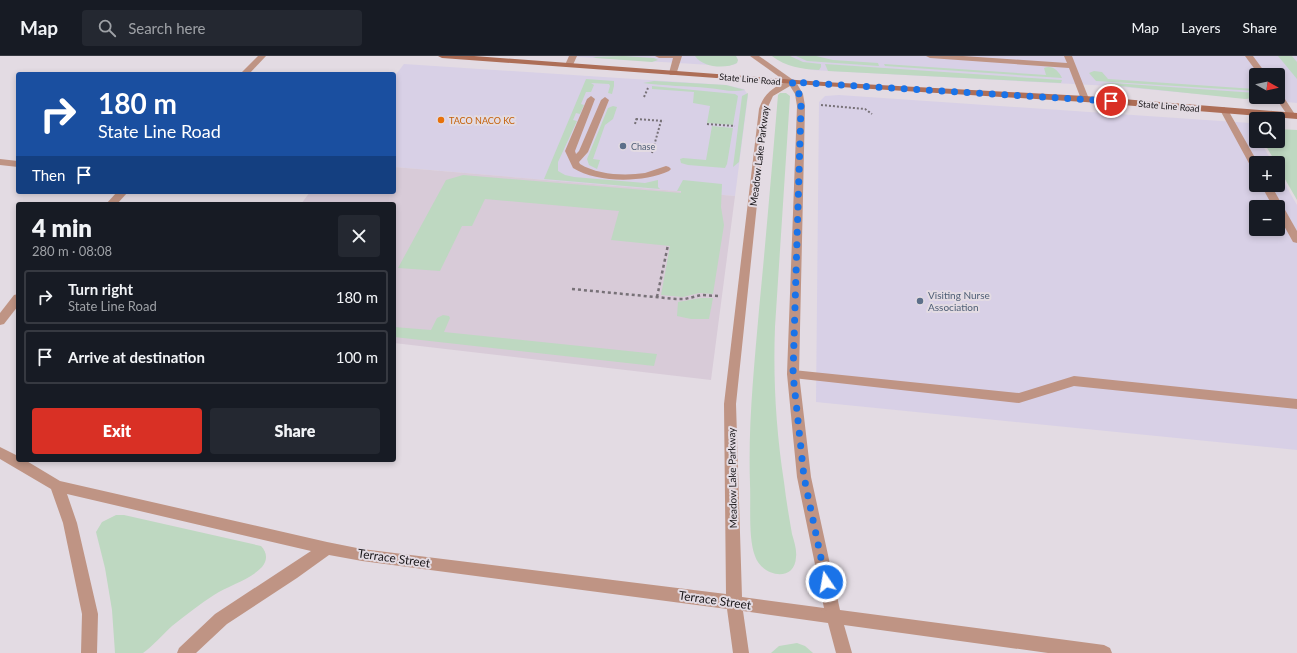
<!DOCTYPE html>
<html lang="en">
<head>
<meta charset="utf-8">
<style>
  body { margin:0; font-family:Lato,sans-serif; background:#242831; color:#f1f3f6; height:100vh; display:flex; flex-direction:column; font-size:15px; white-space:nowrap }
  * { box-sizing:border-box; margin:0 }
  p { font-size:13px; color:#9ea1a6 }
  .icon { flex:none; width:22px; height:22px; fill:none; stroke:currentColor; stroke-width:2; stroke-linecap:round; stroke-linejoin:round }
  .map { position:relative; flex:1; overflow:hidden }
  .sheet { position:absolute; left:16px; top:146px; width:380px; height:260px; display:flex; flex-direction:column; background:#171b24; border-radius:4px; box-shadow:0 2px 6px #0003 }
  .sheet>* { flex:none }
  .guide { position:absolute; left:16px; top:16px; width:380px; height:122px; border-radius:4px; box-shadow:0 2px 6px #0003; background:#1a4fa0; color:#fff; overflow:hidden }
  .needle { width:26px; rotate:98deg }
  .controls { position:absolute; left:1249px; top:12px; display:grid; gap:8px }
  .controls a { display:grid; place-items:center; width:36px; height:36px; border-radius:4px; background:#171b24; box-shadow:0 2px 6px #0003; font-size:20px }
  .pin { position:absolute; display:grid; place-items:center; width:34px; height:34px; color:#fff; margin:-17px; border:2px solid #fff; border-radius:50%; box-shadow:0 1px 4px #0007 }
  .me { position:absolute; width:44px; margin:-22px; rotate:348deg; stroke-linejoin:round; filter:drop-shadow(0 0 3px #0008) }
  .turn { display:flex; align-items:center; gap:14px; height:84px; padding:0 16px; font-size:18px }
  .turn .icon { width:52px; height:52px; stroke-width:2.5 }
  .turn b { display:block; font-size:28px; line-height:34px }
  .then { display:flex; align-items:center; height:38px; padding:0 16px; background:#0003; gap:8px; font-size:15px }
  .round { display:grid; place-items:center; flex:none; width:42px; height:42px; border-radius:4px; background:#242831 }
  .headline { display:flex; align-items:center; justify-content:space-between; height:68px; padding:0 16px }
  h1 { font-size:24px; font-weight:800; line-height:30px }
  .action { display:flex; gap:8px; margin-top:auto; padding:8px 16px }
  .action a { flex:1; height:46px; border-radius:4px; background:#d93025; color:#fff; font-size:16px; font-weight:800; line-height:46px; text-align:center }
  .action a+a { background:#242831; color:#f1f3f6 }
  ul { padding:0; list-style:none }
  li { display:flex; align-items:center; gap:12px; height:54px; margin:0 8px 6px; padding:0 8px; border:2px solid #363941; border-radius:4px }
  li div { flex:1 }
  li b { display:block; font-size:15px }
  li em { font-style:normal }
  header { display:flex; align-items:center; gap:24px; box-sizing:border-box; height:56px; padding:0 20px; background:#171b24; border-bottom:1px solid #363941 }
  header strong { font-size:19px }
  nav { display:flex; gap:22px; margin-inline-start:auto; font-size:14px }
  .search { width:280px; height:36px; background:#242831; display:flex; align-items:center; gap:10px; box-sizing:border-box; padding:0 14px; border-radius:4px; color:#9ea1a6; font-size:15px }
  .map>svg:first-child { display:block }
  .commercial { fill:#d8d0e6; fill-rule:evenodd }
  .built { fill:#d8cbd8 }
  .green { fill:#bed8c1 }
  .lines { fill:none; stroke-linecap:round; stroke-linejoin:round }
  .path-far1 { stroke:#777177; stroke-width:2; stroke-dasharray:2 2; stroke-linecap:butt }
  .path { stroke:#777177; stroke-width:2.5; stroke-dasharray:3 3; stroke-linecap:butt }
  .service { fill:#bf9484; fill-rule:evenodd }
  .minor { fill:#bf9484; fill-rule:evenodd }
  .tertiary { fill:#bf9484; fill-rule:evenodd }
  .secondary { fill:#ad6e57; fill-rule:evenodd }
  .route { stroke:#1a73e8; stroke-width:7; stroke-dasharray:0 12.6 }
  .food-dot { fill:#e8710a; stroke:#e3dbe3; stroke-width:1.5 }
  .service-dot { fill:#5c6f8a; stroke:#e3dbe3; stroke-width:1.5 }
  .labels { text-anchor:middle; dominant-baseline:central; stroke-width:4; stroke-linejoin:round; paint-order:stroke }
  .far-street-label { font-size:9px; fill:#181518; stroke:#e3dbe3 }
  .far-food-label { font-size:9px; fill:#c56008; stroke:#e3dbe3; text-anchor:start }
  .far-service-label { font-size:9px; fill:#4e5e75; stroke:#e3dbe3; text-anchor:start }
  .street-label { font-size:10px; fill:#181518; stroke:#e3dbe3 }
  .service-label { font-size:10px; fill:#4e5e75; stroke:#e3dbe3; text-anchor:start }
  .near-street-label { font-size:12px; fill:#181518; stroke:#e3dbe3 }
</style>
</head>
<body>
<header>
<strong>Map</strong>
<div class="search"><svg class="icon" aria-label="search" viewBox="0 0 24 24"><circle cx="10" cy="10" r="6"/><path d="M15 15l6 6"/></svg>Search here</div>
<nav><a>Map</a><a>Layers</a><a>Share</a></nav>
</header>
<div class="map">
<svg width="1297" height="597" viewBox="0 0 1297 597">
  <rect width="100%" height="100%" fill="#e3dbe3"/>
  <g class="commercial">
    <polygon points="564,0 736,0 738,4 736,8 727,10"/>
    <path d="M772 0H1297V47L1111 30 812 14 789 9ZM1256 19H1278V41H1256Z"/>
    <polygon points="404,8 726,29 744,33 748,39 735,140 394,111 394,21"/>
    <path d="M839 39 1250 67 1256 78V85H1260L1273 107H1256V129H1278V116L1297 149V394L816 346 819 46 825 40ZM1256 151H1278V173H1256Z"/>
  </g>
  <polygon class="built" points="394,111 735,140 711,324 394,287 394,148 301,148 310,136 394,136"/>
  <g class="green">
    <polygon points="623,0 654,2 658,4 652,6 596,2 593,1"/>
    <path d="M695 0H736L738 4 737 7C726 13 703 12 695 0Z"/>
    <path d="M772 0H790L803 6 821 8V11L819 14C802 13 786 11 772 0Z"/>
    <polygon points="796,0 816,0 833,4 878,7 879,10 807,5"/>
    <polygon points="1278,0 1292,0 1297,6 1297,23"/>
    <polygon points="825,8 1062,24 1061,27 828,15"/>
    <path d="M884 8 1046 19 1044 12C1052 9 1058 14 1062 22L885 10Z"/>
    <polygon points="1094,15 1102,16 1108,23 1255,33 1252,28 1256,26 1256,35 1096,25 1089,17"/>
    <polygon points="586,23 614,25 614,30 612,38 608,37 610,30 609,28 591,27 594,29 591,36 586,36 581,48 584,49 580,58 576,57 573,64 577,65 558,106 558,115 565,119 574,121 645,127 658,124 658,131 660,133 544,123"/>
    <path d="M654 25 726 29 745 34C732 37 721 33 708 32 687 30 665 30 643 27Z"/>
    <polygon points="1113,27 1256,37 1256,41 1260,41 1245,43 1101,28"/>
    <polygon points="652,30 735,38 738,40 733,69 707,67 710,50 693,47 694,36 652,33"/>
    <polygon points="748,37 739,106 733,111 742,40"/>
    <path d="M780 37H786L790 40 775 271C773 323 776 374 784 426 786 443 789 461 792 478 794 485 797 494 796 501 795 527 762 521 755 500 748 482 751 449 750 428 748 370 754 312 759 254 766 182 772 110 778 39Z"/>
    <polygon points="613,50 617,51 613,63 605,69 593,103 600,104 597,113 589,109 587,103 608,52"/>
    <polygon points="712,70 733,72 727,108 725,112 688,109 681,107 680,103 683,102 706,104"/>
    <polygon points="1278,73 1297,74 1297,144 1278,111 1278,107 1276,107 1263,85 1278,85"/>
    <polygon points="463,119 681,137 681,135 677,135 683,124 722,128 721,151 724,169 713,238 699,237 683,241 661,239 670,190 611,184 619,155 485,143 472,170 462,170 440,215 398,212 446,124"/>
    <polygon points="701,242 713,242 709,263 691,263 677,260 678,246"/>
    <polygon points="443,259 449,260 450,262 444,276 657,298 654,310 394,281 394,271 431,274 437,262"/>
    <path d="M116 459H124L261 490C267 496 268 504 262 511 250 524 229 529 214 539 200 548 186 559 172 570 162 579 154 589 143 597H115L112 554 105 512 96 476 102 466Z"/>
    <polygon points="797,587 805,590 813,597 771,597 779,590"/>
  </g>
  <g class="lines">
    <g class="path-far1">
      <polyline points="644,41 648,32"/>
      <polyline points="821,49 865,53 872,58"/>
      <polyline points="636,63 664,65"/>
      <polyline points="635,68 637,61"/>
      <polyline points="707,68 735,70"/>
      <polyline points="652,97 661,65"/>
    </g>
    <g class="path">
      <polyline points="572,233 676,243 685,243 701,239 718,240"/>
      <polyline points="657,241 668,189"/>
    </g>
    <g class="service">
      <polygon points="569,0 577,0 572,11 569,11 565,9"/>
      <polygon points="655,0 682,0 676,19 670,19 669,17 673,2 659,2"/>
      <polygon points="926,0 963,0 1067,7 1064,0 1072,0 1089,43 1085,46 1081,43 1069,12 930,2"/>
      <polygon points="1245,0 1253,0 1267,19 1259,19"/>
      <polygon points="1278,36 1281,37 1296,60 1295,62 1289,62 1288,60 1275,41 1278,41"/>
      <path d="M591 40 595 43 575 95 576 98 579 95 601 44 605 41 609 44 588 96 579 106 580 108C598 119 625 120 645 117 652 115 659 112 666 110L669 111 671 113 669 115C643 127 597 127 573 112L565 95 587 43Z"/>
      <polygon points="1224,51 1228,54 1258,107 1256,107 1256,114 1251,111 1220,54"/>
      <polygon points="1261,129 1271,129 1297,175 1297,187 1293,186 1278,159 1278,151 1273,151"/>
      <polygon points="793,314 1019,337 1074,320 1297,343 1297,353 1074,330 1019,347 793,322 789,321 787,318 789,315"/>
    </g>
    <g class="minor">
      <polygon points="258,0 266,0 249,18 240,18"/>
      <path d="M789 24H795L796 26 803 38 805 50 799 318 811 421 840 554 1104 589 1110 592 1112 597H1048L844 569 852 597H836L828 567 743 555 749 597H733L727 553 362 505 329 499 297 522 227 568 196 597H177L179 592 215 558 311 495 67 438 77 467 98 558 97 597H81L82 558 63 467 51 433 0 403V391L18 400V404H25L60 425 327 486 362 493 726 538 724 348 759 53C764 37 774 31 789 24ZM790 30 795 38 797 50 787 318 797 421 824 552 742 541 736 348 767 53 773 40Z"/>
      <polygon points="0,103 18,105 18,111 0,109"/>
      <polygon points="117,136 128,136 117,148 106,148"/>
      <polygon points="18,238 18,250 4,268 0,269 0,257 14,239"/>
    </g>
    <polygon class="tertiary" points="750,0 759,0 796,26 795,28 789,28"/>
    <polygon class="secondary" points="438,0 474,0 824,26 1085,40 1297,57 1297,63 1085,46 824,30 442,2"/>
  </g>
  <g class="lines">
    <polyline class="route" points="826,526 804,421 793,318 801,50 799,38 792,26 1111,45"/>
  </g>
  <circle class="food-dot" cx="441" cy="64" r="4"/>
  <g class="service-dot">
    <circle cx="623" cy="90" r="4"/>
    <circle cx="920" cy="245" r="4"/>
  </g>
  <g class="labels">
    <g class="far-street-label">
      <text transform="translate(750 23) rotate(5)">State Line Road</text>
      <text transform="translate(1169 50) rotate(5)">State Line Road</text>
    </g>
    <g class="far-food-label">
      <text x="449" y="64">TACO NACO KC</text>
    </g>
    <g class="far-service-label">
      <text x="631" y="90">Chase</text>
    </g>
    <g class="street-label">
      <text transform="translate(759 100) rotate(-83)">Meadow Lake Parkway</text>
      <text transform="translate(732 422) rotate(-91)">Meadow Lake Parkway</text>
    </g>
    <g class="service-label">
      <text x="928" y="239">Visiting Nurse<tspan x="928" dy="12">Association</tspan></text>
    </g>
    <g class="near-street-label">
      <text transform="translate(394 502) rotate(8)">Terrace Street</text>
      <text transform="translate(715 544) rotate(8)">Terrace Street</text>
    </g>
  </g>
</svg>
<div class="controls">
<a><svg class="needle" viewBox="-14 -14 28 28"><path d="M0-13l5 13h-10z" fill="#e53935"/><path d="M0 13l5-13h-10z" fill="#9ea1a6"/></svg></a>
<a><svg class="icon" aria-label="search" viewBox="0 0 24 24"><circle cx="10" cy="10" r="6"/><path d="M15 15l6 6"/></svg></a>
<a>+</a>
<a>−</a>
</div>
<div class="pin" style="left:1111px;top:45px;background:#d93025"><svg class="icon" aria-label="arrive" viewBox="0 0 24 24"><path d="M6 21V4h12l-3 4 3 4H6"/></svg></div>
<svg class="me" style="left:826px;top:526px" viewBox="-20 -20 40 40"><circle r="17" fill="#1a73e8" stroke="#fff" stroke-width="3"/><path d="M0-11L8 9 0 5-8 9z" fill="#fff"/></svg>
<div class="guide">
<div class="turn"><svg class="icon" aria-label="right" viewBox="0 0 24 24"><path d="M7 20v-9h11M14 6l5 5-5 5"/></svg><div><b>180 m</b>State Line Road</div></div>
<div class="then">Then<svg class="icon" aria-label="arrive" viewBox="0 0 24 24"><path d="M6 21V4h12l-3 4 3 4H6"/></svg></div>
</div>
<section class="sheet">
<div class="headline"><div><h1>4 min</h1><p>280 m · 08:08</p></div><a class="round"><svg class="icon" aria-label="close" viewBox="0 0 24 24"><path d="M6 6l12 12M18 6L6 18"/></svg></a></div>
<ul>
<li><svg class="icon" aria-label="right" viewBox="0 0 24 24"><path d="M7 20v-9h11M14 6l5 5-5 5"/></svg><div><b>Turn right</b><p>State Line Road</p></div><em>180 m</em></li>
<li><svg class="icon" aria-label="arrive" viewBox="0 0 24 24"><path d="M6 21V4h12l-3 4 3 4H6"/></svg><div><b>Arrive at destination</b></div><em>100 m</em></li>
</ul>
<div class="action"><a>Exit</a><a>Share</a></div>
</section>
</div>
</body>
</html>
